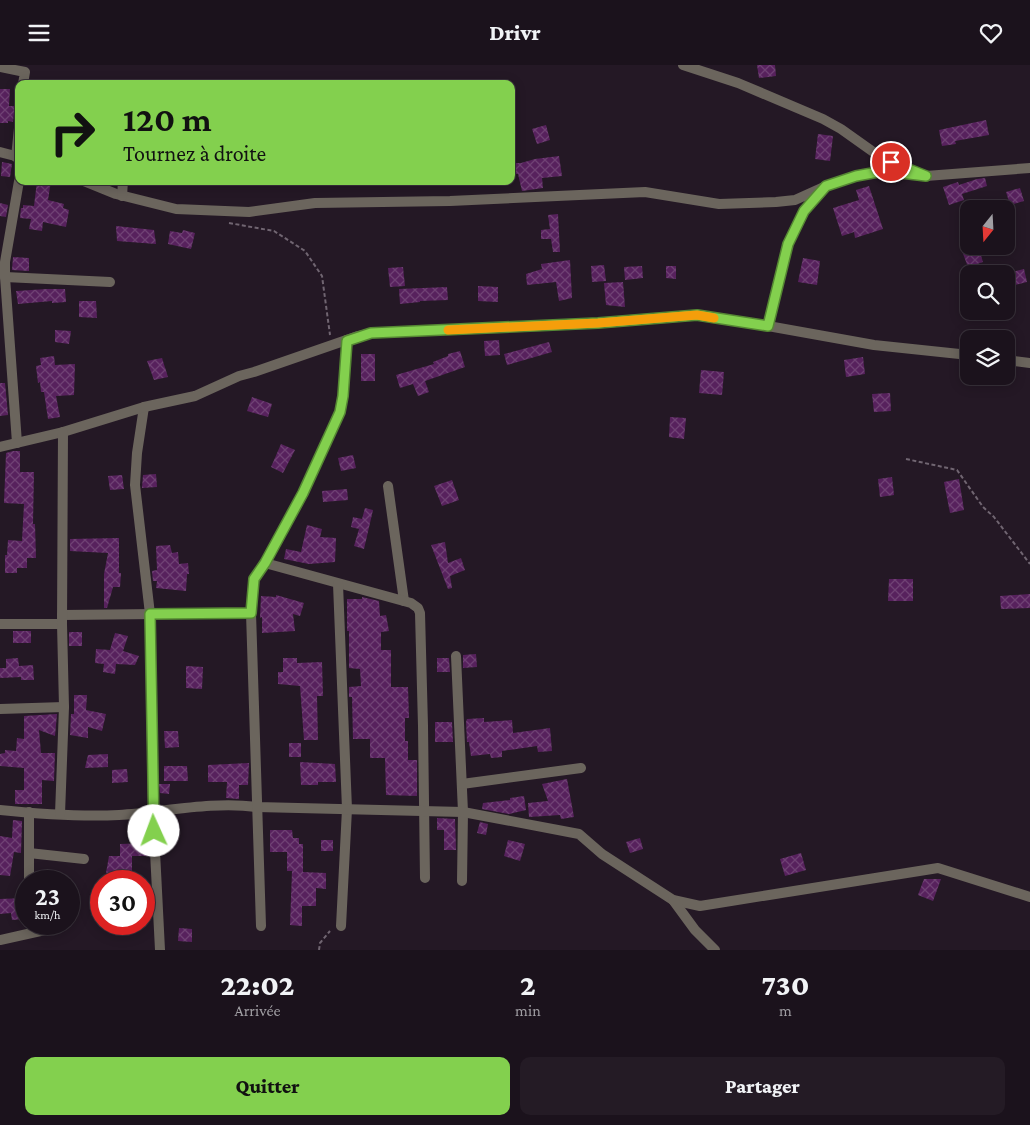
<!DOCTYPE html>
<html lang="fr">
<head>
<meta charset="utf-8">
<style>
  body { margin:0; font-family:"Crimson Pro",serif; background:#241b25; color:#f1f3f6; height:100vh; display:flex; flex-direction:column; font-size:19px; white-space:nowrap }
  * { box-sizing:border-box; margin:0 }
  p { font-size:16px; color:#a09ea3 }
  .icon { flex:none; width:28px; height:28px; fill:none; stroke:currentColor; stroke-width:2; stroke-linecap:round; stroke-linejoin:round }
  .map { position:relative; height:885px; overflow:hidden }
  .side { display:flex; flex-direction:column; background:#1b121c; flex:1 }
  .side>* { flex:none }
  .top-card { position:absolute; left:15px; top:15px; width:500px; height:105px; border-radius:10px; box-shadow:0 2px 12px #0003,0 0 0 1px #39323b; background:#83d04e; color:#111; overflow:hidden }
  .needle { width:32px; rotate:198deg }
  .buttons { position:absolute; left:960px; top:135px; display:grid; gap:10px }
  .buttons a { display:grid; place-items:center; width:55px; height:55px; border-radius:10px; background:#1b121c; box-shadow:0 2px 12px #0003,0 0 0 1px #39323b; font-size:25px }
  .speed { position:absolute; left:15px; top:805px; display:flex; gap:10px; font-size:25px; font-weight:700; text-align:center }
  .speed>* { display:grid; place-content:center; width:65px; height:65px; border-radius:50%; background:#1b121c; box-shadow:0 2px 12px #0003,0 0 0 1px #39323b; line-height:1 }
  .speed small { font-size:12px; font-weight:400 }
  .speed .limit { border:8px solid #d22; background:#fff; color:#111 }
  .pin { position:absolute; display:grid; place-items:center; width:42px; height:42px; color:#fff; margin:-21px; border:2px solid #fff; border-radius:50%; box-shadow:0 1px 5px #0007 }
  .me { position:absolute; width:55px; margin:-28px; rotate:358deg; stroke-linejoin:round; filter:drop-shadow(0 0 4px #0008) }
  .turn { display:flex; align-items:center; gap:18px; height:105px; padding:0 25px; font-size:22px }
  .turn .icon { width:65px; height:65px; stroke-width:2.5 }
  .turn b { display:block; font-size:35px; line-height:42px }
  .eta { display:flex; justify-content:space-evenly; align-items:center; height:85px; text-align:center }
  .eta b { font-size:30px; font-weight:800; line-height:35px }
  .action { display:flex; gap:10px; margin-top:auto; padding:10px 25px }
  .action a { flex:1; height:58px; border-radius:10px; background:#83d04e; color:#111; font-size:20px; font-weight:800; line-height:58px; text-align:center }
  .action a+a { background:#241b25; color:#f1f3f6 }
  header { display:flex; justify-content:space-between; align-items:center; height:65px; padding:0 25px; background:#1b121c; font-size:22px; font-weight:800 }
  .map>svg:first-child { display:block }
  .building { fill:url(#building-cross-hatch) }
  .lines { fill:none; stroke-linecap:round; stroke-linejoin:round }
  .path { stroke:#706571; stroke-width:2; stroke-dasharray:4 2.5; stroke-linecap:butt }
  .minor { stroke:#6b655d; stroke-width:10 }
  .route-casing { stroke:#558733; stroke-width:12 }
  .route { stroke:#83d04e; stroke-width:9 }
  .slow { stroke:#f59e0b; stroke-width:9 }
</style>
</head>
<body>
<header><svg class="icon" aria-label="menu" viewBox="0 0 24 24"><path d="M4 6h16M4 12h16M4 18h16"/></svg>Drivr<svg class="icon" aria-label="heart" viewBox="0 0 24 24"><path d="M12 20l-8-8c-3-5 5-10 8-4 3-6 11-1 8 4z"/></svg></header>
<div class="map">
<svg width="1030" height="885" viewBox="0 0 1030 885">
  <defs>
    <pattern id="building-cross-hatch" width="8" height="8" patternUnits="userSpaceOnUse" patternTransform="scale(1.25)"><rect width="8" height="8" fill="#57215d"/><path d="M0 0l8 8M0 8l8-8" fill="none" stroke="#6f4174"/></pattern>
  </defs>
  <rect width="100%" height="100%" fill="#241825"/>
  <g class="building">
    <polygon points="757,0 775,0 776,11 759,13"/>
    <polygon points="0,24 10,24 9,41 15,41 13,57 8,56 8,58 0,58"/>
    <polygon points="986,55 989,70 955,76 956,79 942,81 939,65"/>
    <polygon points="546,60 550,75 537,79 532,64"/>
    <polygon points="818,69 833,71 830,96 815,94"/>
    <polygon points="559,91 562,111 542,113 543,123 522,126 518,109 511,109 511,98 521,98 535,94"/>
    <polygon points="2,97 12,99 10,112 1,111"/>
    <polygon points="985,113 987,121 962,129 964,135 949,140 943,122 958,117 959,120 977,114"/>
    <polygon points="37,116 51,116 48,135 64,139 63,143 69,145 66,162 43,157 42,166 29,164 31,154 20,153 21,143 23,143 23,140 34,141"/>
    <polygon points="869,121 883,164 855,173 854,167 842,171 833,143 859,135 856,125"/>
    <polygon points="1020,123 1024,136 1010,140 1006,127"/>
    <polygon points="0,138 8,140 6,152 0,151"/>
    <polygon points="558,149 560,187 553,187 551,174 541,174 541,165 550,164 548,150"/>
    <polygon points="116,161 154,165 156,179 117,176"/>
    <polygon points="183,165 195,168 191,184 168,179 170,166 182,168"/>
    <polygon points="978,181 983,197 968,202 962,186"/>
    <polygon points="13,192 29,193 29,206 12,205"/>
    <polygon points="803,193 820,196 817,220 798,217"/>
    <polygon points="570,195 572,233 559,236 556,217 527,220 526,209 542,204 541,199"/>
    <polygon points="604,200 606,216 592,217 591,201"/>
    <polygon points="642,201 643,213 625,215 624,202"/>
    <polygon points="666,201 676,201 676,214 666,213"/>
    <polygon points="403,202 405,221 390,222 388,203"/>
    <polygon points="1024,204 1027,217 1015,220 1012,207"/>
    <polygon points="623,217 625,242 606,240 604,218"/>
    <polygon points="478,221 498,222 498,237 478,236"/>
    <polygon points="447,222 448,235 420,236 420,237 400,239 399,224"/>
    <polygon points="47,224 65,224 66,237 52,238 52,236 18,239 16,226"/>
    <polygon points="79,236 96,236 97,253 79,252"/>
    <polygon points="55,265 71,266 69,279 55,277"/>
    <polygon points="499,275 500,290 485,291 484,276"/>
    <polygon points="549,277 552,287 507,300 504,289"/>
    <polygon points="460,286 465,302 425,316 429,327 418,331 413,319 400,323 396,310 434,299 433,297 448,291 448,289"/>
    <rect x="361" y="289" width="14" height="27"/>
    <polygon points="54,291 55,300 75,299 74,330 56,331 60,352 48,354 44,327 41,327 40,317 38,318 36,301 41,300 40,293"/>
    <polygon points="863,292 865,309 846,312 844,295"/>
    <polygon points="162,293 168,312 154,315 147,296"/>
    <polygon points="701,305 724,307 722,330 699,328"/>
    <polygon points="0,318 5,318 8,350 0,351"/>
    <polygon points="890,328 891,346 874,347 872,329"/>
    <polygon points="252,332 272,339 268,352 247,346"/>
    <polygon points="670,352 686,353 684,374 669,372"/>
    <polygon points="281,379 295,385 283,408 271,402"/>
    <polygon points="13,386 20,386 20,407 34,407 33,459 35,459 36,493 27,493 27,503 17,503 17,508 5,508 5,490 7,490 8,475 22,476 24,439 4,438 6,388"/>
    <polygon points="353,390 356,403 341,406 338,393"/>
    <polygon points="156,409 157,422 142,423 143,410"/>
    <polygon points="122,410 124,424 110,425 108,411"/>
    <polygon points="892,412 894,430 880,432 878,414"/>
    <polygon points="959,414 964,445 950,448 944,417"/>
    <polygon points="452,415 459,435 442,441 434,421"/>
    <polygon points="347,424 348,435 323,437 322,426"/>
    <polygon points="365,443 373,445 364,484 354,481 359,464 351,462 353,452 362,454"/>
    <polygon points="307,460 322,464 320,472 336,473 335,497 309,499 284,494 286,484 301,487"/>
    <polygon points="119,473 119,508 121,508 120,522 113,522 107,543 104,543 104,509 108,488 70,486 70,474"/>
    <polygon points="445,477 448,498 461,493 465,505 450,511 452,523 448,524 431,480"/>
    <polygon points="170,480 172,488 178,487 179,499 188,498 189,509 187,509 186,526 156,523 157,516 153,516 152,506 157,505 156,481"/>
    <polygon points="889,514 913,514 913,536 888,536"/>
    <polygon points="1030,529 1030,543 1001,544 1000,531"/>
    <polygon points="276,530 304,538 300,551 293,549 295,566 262,568 262,552 260,553 261,531 276,532"/>
    <polygon points="362,532 379,536 380,551 386,550 389,566 381,567 381,585 391,585 391,622 408,622 409,653 405,653 405,676 408,676 408,695 417,695 417,731 386,730 385,693 370,693 370,674 353,674 352,632 349,632 349,622 361,621 360,604 349,603 349,566 347,566 347,534 362,534"/>
    <rect x="13" y="566" width="18" height="12"/>
    <rect x="69" y="567" width="13" height="14"/>
    <polygon points="115,568 128,571 123,586 139,591 135,600 116,599 115,609 103,607 104,599 95,598 96,584 110,585"/>
    <polygon points="476,589 477,602 463,603 463,590"/>
    <polygon points="18,593 19,601 33,600 34,615 21,615 21,612 0,613 0,603 6,603 6,594"/>
    <polygon points="283,593 297,593 297,598 322,597 323,631 317,631 318,675 304,675 300,621 278,619 278,607 283,607"/>
    <polygon points="437,593 449,593 450,607 437,607"/>
    <polygon points="186,601 203,602 202,624 186,623"/>
    <polygon points="74,630 87,630 86,645 106,649 102,666 88,662 88,673 70,670 71,649 74,649"/>
    <polygon points="57,649 55,671 39,665 41,688 55,688 54,716 42,715 42,739 15,739 15,725 24,725 24,703 0,701 0,689 5,688 5,685 16,686 17,673 24,674 24,651"/>
    <polygon points="484,653 484,657 512,655 513,668 550,663 552,686 538,687 537,681 502,686 502,692 491,693 490,689 471,691 469,677 467,677 466,657 467,654"/>
    <polygon points="435,657 452,657 453,677 435,677"/>
    <polygon points="164,666 178,666 179,682 165,683"/>
    <rect x="289" y="678" width="12" height="14"/>
    <polygon points="108,689 108,702 85,703 88,690"/>
    <polygon points="300,697 335,699 336,717 318,717 318,720 301,720"/>
    <polygon points="249,698 248,720 239,720 239,734 226,733 227,717 208,717 208,700"/>
    <polygon points="164,701 187,701 188,716 164,716"/>
    <polygon points="127,704 128,717 112,718 112,705"/>
    <polygon points="567,714 574,752 561,754 560,750 529,752 528,738 548,736 542,719"/>
    <polygon points="159,719 170,719 169,729 160,728"/>
    <polygon points="524,731 526,745 509,749 482,744 483,738 510,735 510,733"/>
    <polygon points="175,751 176,762 162,762 161,753"/>
    <polygon points="437,753 455,754 456,785 444,785 444,765 437,765"/>
    <polygon points="13,755 22,756 21,788 14,787 10,811 0,810 0,771 12,773"/>
    <polygon points="480,757 488,759 486,770 477,768"/>
    <polygon points="270,765 292,765 293,773 299,773 299,779 303,779 303,807 326,808 326,824 316,823 316,841 302,841 302,861 290,860 292,806 287,806 287,787 270,787"/>
    <polygon points="640,773 643,784 630,788 626,777"/>
    <rect x="321" y="775" width="12" height="11"/>
    <polygon points="508,775 525,779 520,796 504,791"/>
    <polygon points="148,778 148,791 132,791 132,816 120,816 119,810 106,808 109,791 120,791 120,779"/>
    <polygon points="801,788 806,805 785,811 780,794"/>
    <polygon points="924,814 941,814 933,836 918,830"/>
    <polygon points="26,833 26,854 12,855 11,848 0,849 0,834"/>
    <polygon points="179,863 192,864 192,877 178,876"/>
  </g>
  <g class="lines">
    <g class="path">
      <polyline points="229,158 274,166 305,186 322,211 330,270"/>
      <polyline points="906,394 957,405 983,442 994,452 1030,499"/>
      <polyline points="319,885 320,878 330,866"/>
    </g>
    <g class="minor">
      <polyline points="683,0 738,18 823,54 841,64 879,91 909,105"/>
      <polyline points="0,2 25,7 23,19"/>
      <polyline points="0,87 19,92"/>
      <polyline points="16,92 19,63"/>
      <polyline points="84,116 116,129 176,144 249,147 315,138 450,136 645,127 719,139 776,137 795,135 826,121 856,111 878,107 893,107 926,111 1030,103"/>
      <polyline points="122,131 123,116"/>
      <polyline points="5,212 110,217"/>
      <polyline points="768,261 788,179 804,146 824,124"/>
      <polyline points="1006,295 1030,298"/>
      <polyline points="144,342 137,388 135,420 150,549 153,747 160,885"/>
      <polyline points="17,378 5,212 5,197 19,116"/>
      <polyline points="0,382 63,367 144,342 195,331 239,311 254,307 358,271 371,268 598,258 697,250 768,261 874,280 969,290"/>
      <polyline points="388,421 404,536"/>
      <polyline points="265,498 411,538 418,543 420,548 423,661 425,813"/>
      <polyline points="338,519 347,744 341,861"/>
      <polyline points="62,550 251,548"/>
      <polyline points="0,559 62,559"/>
      <polyline points="456,591 463,747 462,816"/>
      <polyline points="0,644 64,642"/>
      <polyline points="462,719 581,703"/>
      <path d="M0 745C39 749 80 752 119 750 165 747 212 736 257 742L463 747 579 769 602 789 673 835 700 841 938 803 1030 832"/>
      <polyline points="60,749 64,642 62,559 63,367"/>
      <polyline points="29,788 84,794"/>
      <polyline points="29,816 29,747"/>
      <polyline points="673,835 695,865 715,885"/>
      <polyline points="261,861 251,548 254,514 265,498 303,429 340,347 343,331 347,275"/>
      <polyline points="0,875 45,865 43,859"/>
    </g>
  </g>
  <g class="lines">
    <defs>
      <polyline id="route" points="154,766 150,549 251,548 254,514 265,498 303,428 340,347 343,331 347,276 371,268 598,258 697,250 768,261 788,179 804,146 826,121 856,111 878,107 893,107 926,111 891,97"/>
    </defs>
    <use href="#route" class="route-casing"/>
    <use href="#route" class="route"/>
    <polyline class="slow" points="448,265 598,258 697,250 714,253"/>
  </g>
</svg>
<div class="buttons">
<a><svg class="needle" viewBox="-14 -14 28 28"><path d="M0-13l5 13h-10z" fill="#e53935"/><path d="M0 13l5-13h-10z" fill="#a09ea3"/></svg></a>
<a><svg class="icon" aria-label="search" viewBox="0 0 24 24"><circle cx="10" cy="10" r="6"/><path d="M15 15l6 6"/></svg></a>
<a><svg class="icon" aria-label="layers" viewBox="0 0 24 24"><path d="M12 4l9 5-9 5-9-5zM3 14l9 5 9-5"/></svg></a>
</div>
<div class="speed"><div>23<small>km/h</small></div><div class="limit">30</div></div>
<div class="pin" style="left:891px;top:97px;background:#d93025"><svg class="icon" aria-label="arrive" viewBox="0 0 24 24"><path d="M6 21V4h12l-3 4 3 4H6"/></svg></div>
<svg class="me" style="left:154px;top:766px" viewBox="-20 -20 40 40"><circle r="19" fill="#fff"/><path d="M0-13L10 11 0 6-10 11z" fill="#83d04e"/></svg>
<div class="top-card">
<div class="turn"><svg class="icon" aria-label="right" viewBox="0 0 24 24"><path d="M7 20v-9h11M14 6l5 5-5 5"/></svg><div><b>120 m</b>Tournez à droite</div></div>
</div>
</div>
<section class="side">
<div class="eta">
<div><b>22:02</b><p>Arrivée</p></div>
<div><b>2</b><p>min</p></div>
<div><b>730</b><p>m</p></div>
</div>
<div class="action"><a>Quitter</a><a>Partager</a></div>
</section>
</body>
</html>
